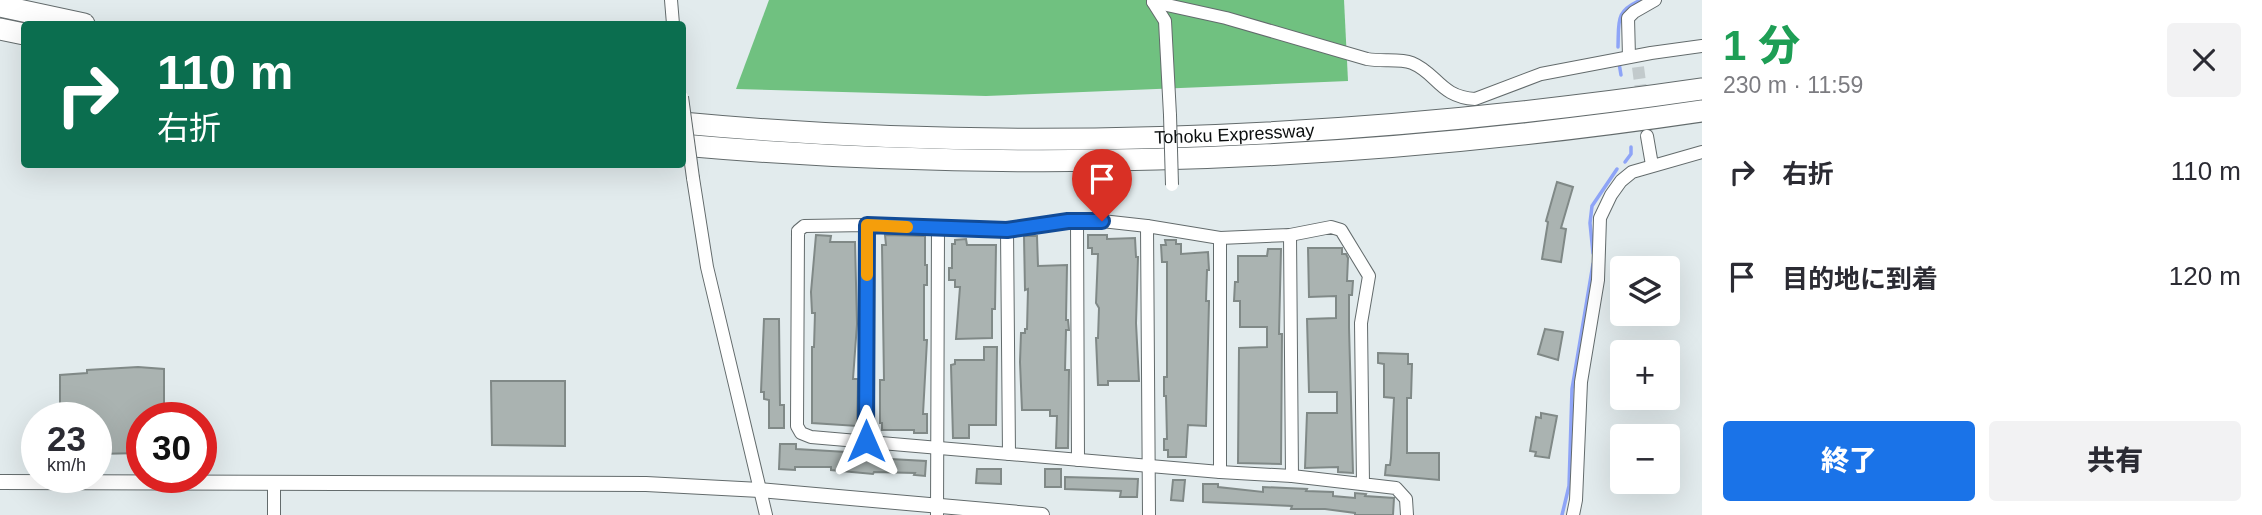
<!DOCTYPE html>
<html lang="ja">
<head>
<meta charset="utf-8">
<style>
  body { margin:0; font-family:Arial,"Noto Sans JP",sans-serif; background:#f2f2f3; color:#2b2b33; height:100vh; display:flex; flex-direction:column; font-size:26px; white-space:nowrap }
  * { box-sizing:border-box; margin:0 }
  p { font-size:23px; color:#7c7c81 }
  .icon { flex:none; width:38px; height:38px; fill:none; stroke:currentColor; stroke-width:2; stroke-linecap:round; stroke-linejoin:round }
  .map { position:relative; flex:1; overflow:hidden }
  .side { display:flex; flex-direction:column; background:#fff; width:560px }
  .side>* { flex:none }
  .top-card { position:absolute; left:21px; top:21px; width:665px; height:147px; border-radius:7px; box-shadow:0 7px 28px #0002; background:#0b6e4f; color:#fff; overflow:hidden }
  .fabs { position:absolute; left:1610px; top:256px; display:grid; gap:14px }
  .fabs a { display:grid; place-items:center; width:70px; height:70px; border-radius:7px; background:#fff; box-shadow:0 7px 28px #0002; font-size:35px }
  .speed { position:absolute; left:21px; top:402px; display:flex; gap:14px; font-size:35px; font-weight:700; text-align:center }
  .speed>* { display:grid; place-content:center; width:91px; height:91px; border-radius:50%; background:#fff; box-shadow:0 7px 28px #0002; line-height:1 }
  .speed small { font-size:18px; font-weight:400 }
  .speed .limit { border:10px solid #d22; background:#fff; color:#111 }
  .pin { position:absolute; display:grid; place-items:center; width:60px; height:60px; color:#fff; margin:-72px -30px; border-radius:50% 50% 50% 0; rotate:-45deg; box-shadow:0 0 7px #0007 }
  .pin .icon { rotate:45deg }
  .me { position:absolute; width:77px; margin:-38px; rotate:0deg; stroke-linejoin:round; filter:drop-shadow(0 0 5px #0008) }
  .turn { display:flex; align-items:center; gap:24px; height:147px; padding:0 21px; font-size:32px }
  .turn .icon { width:91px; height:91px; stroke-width:2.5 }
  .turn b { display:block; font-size:49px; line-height:60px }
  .round { display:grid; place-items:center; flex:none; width:74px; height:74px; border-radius:7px; background:#f2f2f3 }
  .overview { display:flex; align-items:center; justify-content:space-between; height:119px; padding:0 21px }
  h1 { font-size:42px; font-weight:800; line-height:52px; color:#1e9e55 }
  .action { display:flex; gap:14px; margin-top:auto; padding:14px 21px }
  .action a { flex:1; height:80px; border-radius:7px; background:#1a73e8; color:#fff; font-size:28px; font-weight:800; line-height:80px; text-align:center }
  .action a+a { background:#f2f2f3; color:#2b2b33 }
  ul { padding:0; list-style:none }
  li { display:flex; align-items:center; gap:21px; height:105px; padding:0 21px }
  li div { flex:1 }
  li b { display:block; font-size:26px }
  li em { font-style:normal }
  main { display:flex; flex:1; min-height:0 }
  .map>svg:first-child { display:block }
  .forest { fill:#70c180 }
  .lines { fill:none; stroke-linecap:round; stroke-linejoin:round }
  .stream { stroke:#8ea4f7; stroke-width:3.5 }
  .building { fill:#aab3b1; stroke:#808987; stroke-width:2 }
  .minor-tunnel { stroke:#c2cacc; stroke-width:12; stroke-dasharray:12 6; stroke-linecap:butt }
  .minor-casing { stroke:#636b6c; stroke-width:14 }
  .tertiary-casing { stroke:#636b6c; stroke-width:16 }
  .motorway-casing { stroke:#636b6c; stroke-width:23 }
  .minor { stroke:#fff; stroke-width:12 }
  .tertiary { stroke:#fff; stroke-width:14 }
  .motorway { stroke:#fff; stroke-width:21 }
  .minor-bridge-casing { stroke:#636b6c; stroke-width:14; stroke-linecap:butt }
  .minor-bridge { stroke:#fff; stroke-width:12 }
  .route-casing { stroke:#114b97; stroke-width:18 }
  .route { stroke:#1a73e8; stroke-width:12 }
  .slow { stroke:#f59e0b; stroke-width:12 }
  .labels { text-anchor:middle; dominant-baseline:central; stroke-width:7; stroke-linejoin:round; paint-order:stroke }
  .street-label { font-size:18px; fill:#0b0e0e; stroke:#eff8fa }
</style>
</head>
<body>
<main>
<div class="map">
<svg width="1702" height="515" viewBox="0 0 1702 515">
  <rect width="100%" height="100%" fill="#e2ebed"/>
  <polygon class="forest" points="769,0 1344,0 1348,81 986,96 736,89"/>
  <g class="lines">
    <g class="stream">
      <path d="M1618 47C1619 21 1615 11 1641 0"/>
      <polyline points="1619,63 1621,75"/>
      <polyline points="1625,162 1631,154 1631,147"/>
      <polyline points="1593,253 1590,223 1592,206 1617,169"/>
      <polyline points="1562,515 1569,486 1572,389 1593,264"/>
    </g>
  </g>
  <g class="building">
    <polygon points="1557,182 1573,187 1561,228 1566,229 1561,262 1542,259 1548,222 1546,221"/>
    <polygon points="816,235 831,236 830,242 855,242 857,324 853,379 858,379 857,426 812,423 812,347 814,347 815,313 812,313 811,292"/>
    <polygon points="885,235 925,236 925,265 927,265 927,285 924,285 924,340 927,340 923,414 927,414 927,433 914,433 914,430 882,430 882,423 880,423 880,380 884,380 882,245 886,245"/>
    <polygon points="1088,235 1107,235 1107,239 1135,238 1136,257 1138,257 1136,323 1139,381 1108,381 1108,385 1098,385 1096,338 1098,338 1099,308 1096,303 1098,254 1092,254 1092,248 1088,248"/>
    <polygon points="1024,236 1037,236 1038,266 1067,265 1066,320 1068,320 1069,330 1066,330 1065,370 1069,370 1068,448 1056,448 1057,416 1050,416 1050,410 1022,410 1020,362 1021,333 1025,333 1025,329 1027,329 1028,289 1025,290"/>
    <polygon points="966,239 967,245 996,245 995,309 992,309 992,338 956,339 960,287 955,287 955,280 949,280 949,268 952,268 952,244 955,244 955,240"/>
    <polygon points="1165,240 1176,240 1176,244 1181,244 1181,254 1208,252 1209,270 1207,270 1206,301 1209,301 1206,426 1188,425 1186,457 1168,457 1168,450 1164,450 1164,439 1167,439 1166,396 1164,396 1164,377 1167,377 1167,262 1162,262 1161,245 1166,245"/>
    <polygon points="1308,248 1342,248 1342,254 1346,254 1348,258 1347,281 1353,281 1352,295 1349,295 1349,327 1353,473 1338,472 1338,467 1305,468 1307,413 1337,413 1337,392 1309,392 1307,319 1336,318 1336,296 1309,297"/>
    <polygon points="1268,249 1281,249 1279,334 1282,334 1281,464 1238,463 1239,348 1267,347 1267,327 1240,327 1240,301 1234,301 1235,282 1238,282 1238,256 1267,256"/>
    <polygon points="764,319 779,319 780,405 784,405 784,428 769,428 769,400 764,399 764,392 761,392"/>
    <polygon points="1545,329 1563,332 1558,360 1538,354"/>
    <polygon points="984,347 997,347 996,425 969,425 969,438 953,438 951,365 955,364 955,360 984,360"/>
    <polygon points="1378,353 1408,354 1408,364 1412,364 1411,398 1407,398 1407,453 1439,453 1439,480 1385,475 1386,465 1390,465 1391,458 1394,398 1384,397 1384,364 1378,363"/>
    <polygon points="138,367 164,369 164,418 142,418 142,453 96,454 96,418 60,418 60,375 87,373 87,370"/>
    <polygon points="491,381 565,381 565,446 492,445"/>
    <polygon points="1541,413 1557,416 1549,458 1535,456 1536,452 1530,451 1536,417 1541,418"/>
    <polygon points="780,444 796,444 796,449 847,452 872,455 872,458 926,461 925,476 914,475 915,473 874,472 873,474 831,470 831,467 795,467 795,470 779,469"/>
    <polygon points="977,469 1001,469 1001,484 976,483"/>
    <rect x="1045" y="469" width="16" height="18"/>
    <polygon points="1065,477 1138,479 1137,497 1120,497 1121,491 1065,489"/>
    <polygon points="1173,480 1185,480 1183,501 1171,500"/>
    <polygon points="1203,484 1218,484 1218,487 1263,492 1263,487 1307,489 1306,491 1333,492 1333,496 1355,498 1355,493 1366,494 1365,496 1394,498 1393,515 1355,515 1355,513 1325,509 1291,509 1292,506 1203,502"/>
  </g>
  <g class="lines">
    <polyline class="minor-tunnel" points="1638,67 1647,136"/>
    <defs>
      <g id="minor">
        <polyline points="671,0 673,24"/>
        <path d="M1153 2 1226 18 1367 59C1382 62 1399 58 1412 63 1437 73 1440 97 1475 99L1541 74 1651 53 1702 46"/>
        <polyline points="1153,2 1165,21 1170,115"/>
        <polyline points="1629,57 1628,18 1634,12 1655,0"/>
        <polyline points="1647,136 1652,165"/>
        <polyline points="693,178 707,267 766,515"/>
        <polyline points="1077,221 1078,460"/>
        <polyline points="1147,226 1149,515"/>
        <polyline points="1007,230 1009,454"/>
        <polyline points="1290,235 1292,476"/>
        <polyline points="1220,238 1220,472"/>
        <polyline points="866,441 867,225"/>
        <polyline points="274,483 274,515"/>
        <polyline points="1363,484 1361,323 1369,276 1341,230 1331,227 1290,235 1220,238 1147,226 1102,221 1068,221 1007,230 867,225 804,226 798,231 797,426 801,433 811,437 1220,472 1292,476 1396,488 1406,499 1407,515"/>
        <polyline points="937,515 938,228"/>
        <polyline points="1573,515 1576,500 1581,382 1598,280 1600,218 1611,195 1621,181 1632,172 1702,152"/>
      </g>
      <polyline id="tertiary" points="0,482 646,484 760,490 1042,515"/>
      <g id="motorway">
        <polyline points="0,6 84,24"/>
        <polyline points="0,29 24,34"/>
        <path id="s1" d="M682 123C1022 155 1365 138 1702 89"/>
        <path d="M682 145C1022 175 1365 161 1702 111"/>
      </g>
    </defs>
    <use href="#minor" class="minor-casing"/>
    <use href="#tertiary" class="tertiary-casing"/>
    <use href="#motorway" class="motorway-casing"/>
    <use href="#minor" class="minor"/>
    <use href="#tertiary" class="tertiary"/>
    <use href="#motorway" class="motorway"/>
    <defs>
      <g id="minor-bridge">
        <polyline points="682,97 693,178"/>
        <polyline points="1170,115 1172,185"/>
      </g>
    </defs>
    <use href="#minor-bridge" class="minor-bridge-casing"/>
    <use href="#minor-bridge" class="minor-bridge"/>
  </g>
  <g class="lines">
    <defs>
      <polyline id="route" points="866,441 867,225 1007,230 1068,221 1102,221"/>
    </defs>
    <use href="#route" class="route-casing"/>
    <use href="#route" class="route"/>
    <polyline class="slow" points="867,275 867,225 907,227"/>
  </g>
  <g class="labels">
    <g class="street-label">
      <text stroke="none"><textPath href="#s1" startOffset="553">Tohoku Expressway</textPath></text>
    </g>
  </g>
</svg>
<div class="fabs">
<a><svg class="icon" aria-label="layers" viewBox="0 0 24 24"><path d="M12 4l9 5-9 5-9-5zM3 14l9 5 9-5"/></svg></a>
<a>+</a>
<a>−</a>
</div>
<div class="speed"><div>23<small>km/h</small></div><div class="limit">30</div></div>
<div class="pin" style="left:1102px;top:221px;background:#d93025"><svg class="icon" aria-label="arrive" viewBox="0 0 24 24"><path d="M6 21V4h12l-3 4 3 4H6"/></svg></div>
<svg class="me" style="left:866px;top:441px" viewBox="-20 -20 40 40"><path d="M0-17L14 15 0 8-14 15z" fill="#1a73e8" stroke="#fff" stroke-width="4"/></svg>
<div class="top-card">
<div class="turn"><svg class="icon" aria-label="right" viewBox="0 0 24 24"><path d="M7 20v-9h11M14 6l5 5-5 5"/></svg><div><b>110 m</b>右折</div></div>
</div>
</div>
<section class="side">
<div class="overview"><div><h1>1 分</h1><p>230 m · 11:59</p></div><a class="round"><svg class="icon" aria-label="close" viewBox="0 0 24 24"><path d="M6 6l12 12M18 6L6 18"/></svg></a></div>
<ul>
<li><svg class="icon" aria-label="right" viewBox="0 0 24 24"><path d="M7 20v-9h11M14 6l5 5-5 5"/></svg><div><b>右折</b></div><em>110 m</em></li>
<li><svg class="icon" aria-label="arrive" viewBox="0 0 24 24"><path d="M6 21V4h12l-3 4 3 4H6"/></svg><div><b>目的地に到着</b></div><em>120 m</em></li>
</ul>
<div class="action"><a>終了</a><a>共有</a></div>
</section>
</main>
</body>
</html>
